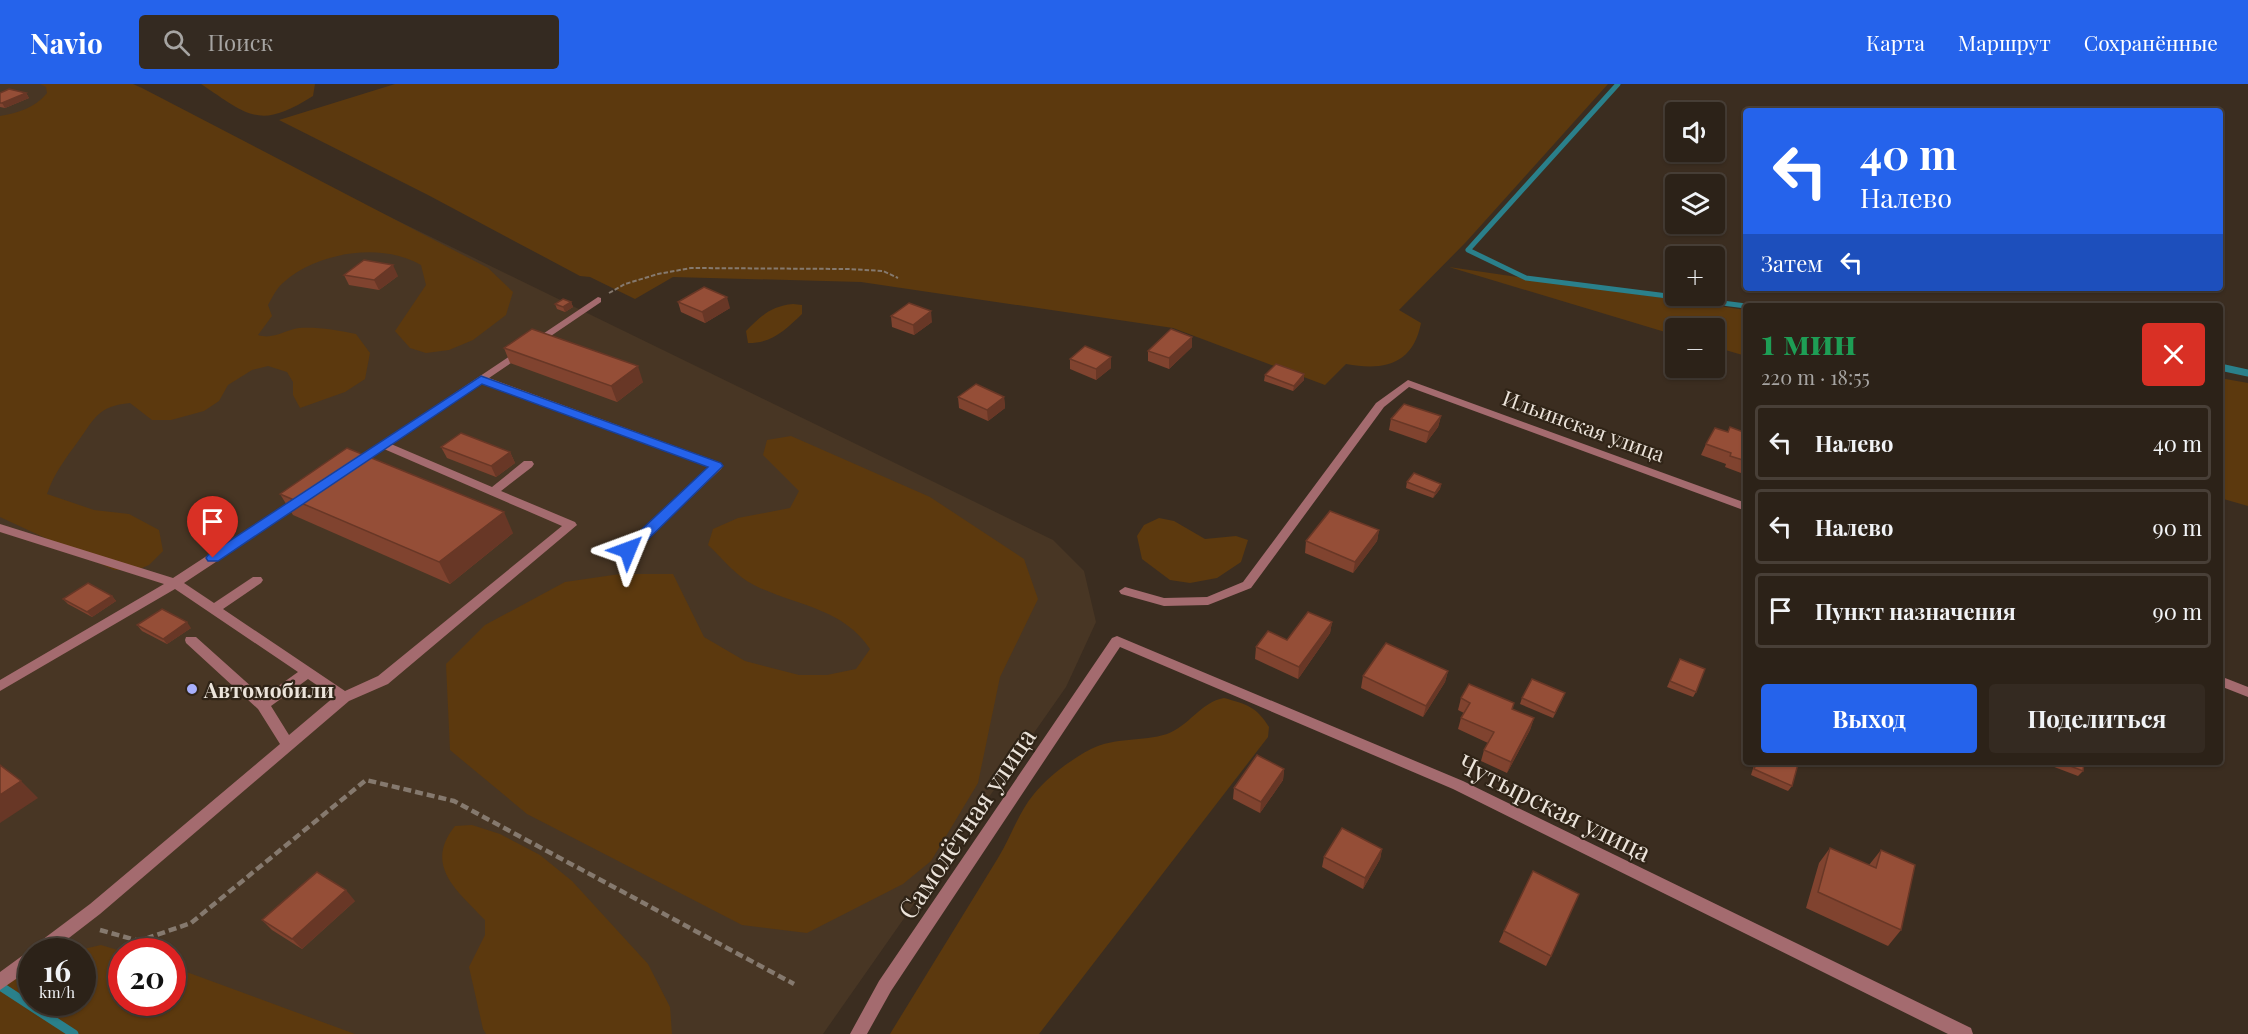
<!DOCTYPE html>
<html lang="ru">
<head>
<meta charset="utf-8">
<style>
  body { margin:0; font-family:"Playfair Display",serif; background:#342a21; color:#f1f3f6; height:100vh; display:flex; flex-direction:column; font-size:22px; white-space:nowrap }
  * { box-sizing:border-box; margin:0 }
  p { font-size:20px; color:#a6a4a2 }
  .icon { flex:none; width:33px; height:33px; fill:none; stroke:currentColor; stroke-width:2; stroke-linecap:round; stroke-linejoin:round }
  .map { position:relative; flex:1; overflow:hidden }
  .drawer { position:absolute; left:1743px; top:219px; width:480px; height:462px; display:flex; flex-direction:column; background:#2c2218; border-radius:6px; box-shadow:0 2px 4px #0004,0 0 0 2px #483f37 }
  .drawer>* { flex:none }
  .hud { position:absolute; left:1743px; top:24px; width:480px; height:183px; border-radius:6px; box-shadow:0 2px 4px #0004,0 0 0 2px #483f37; background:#2563eb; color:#fff; overflow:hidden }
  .controls { position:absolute; left:1665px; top:18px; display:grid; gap:12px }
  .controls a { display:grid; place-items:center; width:60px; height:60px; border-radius:6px; background:#2c2218; box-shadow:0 2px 4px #0004,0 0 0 2px #483f37; font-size:30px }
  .speed { position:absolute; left:18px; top:854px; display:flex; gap:12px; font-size:30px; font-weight:700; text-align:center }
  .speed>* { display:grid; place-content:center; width:78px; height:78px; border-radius:50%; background:#2c2218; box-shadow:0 2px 4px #0004,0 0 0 2px #483f37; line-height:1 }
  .speed small { font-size:15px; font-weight:400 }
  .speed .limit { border:9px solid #d22; background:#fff; color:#111 }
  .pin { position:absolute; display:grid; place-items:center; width:51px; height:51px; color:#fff; margin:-62px -26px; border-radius:50% 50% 50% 0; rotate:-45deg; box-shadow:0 0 6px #0007 }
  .pin .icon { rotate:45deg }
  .me { position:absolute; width:66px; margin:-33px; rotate:46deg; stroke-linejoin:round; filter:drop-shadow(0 0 4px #0008) }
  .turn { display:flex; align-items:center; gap:21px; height:126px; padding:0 18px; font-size:27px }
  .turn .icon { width:78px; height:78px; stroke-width:2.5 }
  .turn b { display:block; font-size:42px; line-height:51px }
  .then { display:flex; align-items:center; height:57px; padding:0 18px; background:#0003; gap:12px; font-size:22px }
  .round { display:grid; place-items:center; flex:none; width:63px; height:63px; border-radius:6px; background:#342a21 }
  .summary { display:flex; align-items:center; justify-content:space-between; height:102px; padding:0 18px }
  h1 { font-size:36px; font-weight:700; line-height:45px; color:#1e9e55 }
  .action { display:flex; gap:12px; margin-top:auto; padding:12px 18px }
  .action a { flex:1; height:69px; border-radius:6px; background:#2563eb; color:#fff; font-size:24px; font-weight:700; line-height:69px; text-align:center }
  .action a+a { background:#342a21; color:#f1f3f6 }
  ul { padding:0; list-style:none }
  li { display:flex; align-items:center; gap:18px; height:75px; margin:0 12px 9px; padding:0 6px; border:3px solid #483f37; border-radius:6px }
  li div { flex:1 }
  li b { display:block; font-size:22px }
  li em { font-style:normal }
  header { display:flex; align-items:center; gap:36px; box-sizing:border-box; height:84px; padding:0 30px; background:#2563eb; color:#fff }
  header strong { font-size:28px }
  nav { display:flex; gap:33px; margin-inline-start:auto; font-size:21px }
  .search { width:420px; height:54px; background:#342a21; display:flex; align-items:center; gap:15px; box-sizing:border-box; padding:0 21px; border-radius:6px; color:#a6a4a2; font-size:22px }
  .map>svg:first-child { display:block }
  .built { fill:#483624; fill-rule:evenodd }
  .green { fill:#5c390e }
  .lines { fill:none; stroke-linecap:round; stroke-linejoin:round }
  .stream-far2 { stroke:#2a808b; stroke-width:5 }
  .stream-far1 { stroke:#2a808b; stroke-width:7 }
  .stream { stroke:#2a808b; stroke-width:9 }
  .path-far1 { stroke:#85796e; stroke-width:2; stroke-dasharray:4.5 2; stroke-linecap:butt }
  .path { stroke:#85796e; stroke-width:4.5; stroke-dasharray:8 4; stroke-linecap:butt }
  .lane { fill:#a46b6f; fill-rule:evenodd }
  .street { fill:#a46b6f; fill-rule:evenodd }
  .wall { fill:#80432f }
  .shaded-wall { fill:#683726 }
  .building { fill:#954e37; stroke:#683726; stroke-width:1.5 }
  .route { fill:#2563eb; stroke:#184099; stroke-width:1.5 }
  .poi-dot { fill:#a8b0fc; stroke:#302417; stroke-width:2 }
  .labels { text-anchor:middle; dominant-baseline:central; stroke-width:4.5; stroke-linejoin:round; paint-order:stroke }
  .street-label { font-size:21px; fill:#ece4db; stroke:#302417 }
  .poi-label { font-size:21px; font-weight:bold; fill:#ece4db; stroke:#302417; text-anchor:start }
  .near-street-label { font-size:26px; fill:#ece4db; stroke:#302417 }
</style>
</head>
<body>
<header>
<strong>Navio</strong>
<div class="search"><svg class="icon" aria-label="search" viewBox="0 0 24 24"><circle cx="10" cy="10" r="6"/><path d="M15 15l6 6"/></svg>Поиск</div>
<nav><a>Карта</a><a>Маршрут</a><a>Сохранённые</a></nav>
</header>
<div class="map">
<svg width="2248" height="950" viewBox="0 0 2248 950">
  <rect width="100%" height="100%" fill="#3b2d20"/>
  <path class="built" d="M0 0H117L1053 456 1084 487 1096 538 1066 603 823 950H0ZM32 867H82V918H32ZM122 867H172V918H122Z"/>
  <g class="green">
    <path d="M40 0H133L142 4 488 184 513 208 506 231 473 256 449 266 426 269 410 264 395 247 426 201 421 181C382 158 317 168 284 198 277 203 272 214 268 221L272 232 258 251C273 256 285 246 299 244 319 243 336 246 356 250L370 269 365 295 345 308 300 324 293 311V298L287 288 268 282 252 286 228 301 219 317 204 327 171 336H152L130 319C98 322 95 334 79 356 66 374 54 389 47 410L94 426 129 430 159 446 163 467 149 481 137 486H114L0 433V32C18 29 35 24 47 9L46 3Z"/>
    <path d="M201 0H315L313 12C259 46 249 32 201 0Z"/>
    <path d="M395 0H1608L1466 158 1399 226 1421 239C1413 281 1383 287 1346 280L1325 301 1173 244 861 198 673 193 635 215 590 193 580 192 428 111 279 36Z"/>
    <polygon points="1449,183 1746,226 1746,272 1715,263 1714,244 1676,244 1675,251"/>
    <path d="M793 220 802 221V230C785 246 773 259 748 259L746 247C761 232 771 222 793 220Z"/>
    <polygon points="2220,294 2248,299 2248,422 2220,414"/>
    <path d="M791 352 930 413 1024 475 1038 515 1000 593 978 699 931 777 903 800 807 849 742 841 527 730 450 666 446 580 485 541 565 498 620 490H673L704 553 745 577 799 591H827L856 585 870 565C842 523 795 522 754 501 737 493 722 474 708 461L713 445 738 434 790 424 799 407 763 371 767 356Z"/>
    <polygon points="1159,434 1174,437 1205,455 1236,452 1248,456 1241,478 1217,494 1190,499 1170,496 1142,475 1137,452 1144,441"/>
    <path d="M1224 614C1246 620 1257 623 1269 643L1268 653 1039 950H890C926 891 962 833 998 774 1011 753 1018 729 1034 710 1049 692 1070 676 1091 665 1115 653 1142 658 1167 650 1189 642 1201 618 1224 614Z"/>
    <path d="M472 741 500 750 540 771 572 797 648 880 670 923 672 950H486L483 945 469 883 485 851V836C458 807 423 782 455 742Z"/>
    <polygon points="101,861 121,867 122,918 172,918 173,883 355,950 0,950 0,908 11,897 31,885 32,918 82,918 82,867 75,867"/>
  </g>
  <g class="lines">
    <polyline class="stream-far2" points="1618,0 1468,166 1526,194 1746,222"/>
    <polyline class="stream-far1" points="2220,283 2248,289"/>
    <polyline class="stream" points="0,902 74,950"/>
    <polyline class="path-far1" points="609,209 625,200 658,190 691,184 848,185 883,187 898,194"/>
    <polyline class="path" points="100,846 139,857 191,839 366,696 454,717 794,900"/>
    <path class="lane" d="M598 213 601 214V218L489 294 721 379 723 382 721 385 632 469 628 470 622 466 624 463 709 383 482 299 391 360 492 403 524 377H532L534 380 532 383 501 407 575 438 577 441 388 600 349 617 100 830 52 867H32V884L0 906V888L26 869 32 867 34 862 90 820 280 660 258 625 186 559 185 556 186 553H196L263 613 298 588 175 505 0 607V596L164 500 0 448V440L173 494 297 413H305L307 416 305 419 184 499 214 519 253 493H261L263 496 261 499 223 525 345 607 378 592 562 442 384 365 357 384H349L347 381ZM308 595 334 613 289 651 271 622Z"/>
    <g class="street">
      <polygon points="1408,296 1746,419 1746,427 1409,303 1384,323 1251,504 1208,521 1164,522 1121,510 1119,507 1125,503 1164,514 1207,513 1243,498 1376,319"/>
      <polygon points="1117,552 1463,697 1971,944 1973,950 1948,950 1453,705 1120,563 891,907 867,950 850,950 879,897 1112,554"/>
      <polygon points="2220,592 2248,603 2248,613 2220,602"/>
    </g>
  </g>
  <g class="wall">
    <polygon points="0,9 26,9 29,14 5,24 0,23"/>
    <polygon points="344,191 398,192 379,206 349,201"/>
    <polygon points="571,218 573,223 565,228 557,225 555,220"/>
    <polygon points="678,218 730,224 705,239 681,228"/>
    <polygon points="891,232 932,238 914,251 892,243"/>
    <polygon points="1192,263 1169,285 1148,277 1148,267"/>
    <polygon points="504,264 643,298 617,318 510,279"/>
    <polygon points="1070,275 1111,284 1096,296 1070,285"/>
    <polygon points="1304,290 1304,296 1293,307 1264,297 1265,291"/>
    <polygon points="958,313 1004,313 1005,324 988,337 959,324"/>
    <polygon points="1441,332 1438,343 1426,359 1389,346 1391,335"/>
    <polygon points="1728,348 1746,349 1746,379 1741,389 1725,383 1726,380 1701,371 1706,360"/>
    <polygon points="441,363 510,368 515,379 496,393 447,374"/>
    <polygon points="1407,398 1441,400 1440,405 1433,414 1406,404"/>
    <polygon points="280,410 513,449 450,500 293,431"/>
    <polygon points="1379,446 1377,457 1353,489 1305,469 1306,457"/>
    <polygon points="112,512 116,517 92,533 68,520 63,515"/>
    <polygon points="1332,538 1330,549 1298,595 1255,575 1256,563 1287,556"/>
    <polygon points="137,541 191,544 167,560 142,547"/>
    <polygon points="1680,575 1696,608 1693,613 1667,603"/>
    <polygon points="1448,587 1445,598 1423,633 1361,604 1363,592"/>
    <polygon points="1461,614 1514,619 1512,625 1534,634 1530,646 1507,689 1481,677 1484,666 1488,659 1458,645 1461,634 1464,629 1458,626"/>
    <polygon points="1522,614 1563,614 1553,634 1520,620"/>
    <polygon points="1755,678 1793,678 1792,702 1788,707 1751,691"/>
    <polygon points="2050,678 2084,678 2083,687 2078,692 2049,681"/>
    <polygon points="1284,685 1283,696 1260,729 1233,715 1234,704"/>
    <polygon points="1830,764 1869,781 1881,766 1901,846 1888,862 1806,824 1819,779"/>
    <polygon points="1382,765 1380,775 1363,805 1322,783 1324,773"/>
    <polygon points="355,817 302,865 272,846 262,836"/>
    <polygon points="1504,847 1551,872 1546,882 1499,858"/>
  </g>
  <g class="shaded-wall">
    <polygon points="26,9 29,14 5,24 2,19"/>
    <polygon points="393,181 398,192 379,206 374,196"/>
    <polygon points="727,213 730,224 705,239 702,228"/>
    <polygon points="571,218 573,223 565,228 563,223"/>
    <polygon points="931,227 932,238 914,251 913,241"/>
    <polygon points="1192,253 1192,263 1169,285 1169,274"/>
    <polygon points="1111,273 1111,284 1096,296 1096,285"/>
    <polygon points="638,282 643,298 617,318 611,302"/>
    <polygon points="1304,290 1304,296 1293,307 1294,302"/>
    <polygon points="1004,313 1005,324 988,337 987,326"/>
    <polygon points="1441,332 1438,343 1426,359 1429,348"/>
    <polygon points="510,368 515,379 496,393 491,382"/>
    <polygon points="1441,400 1440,405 1433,414 1435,409"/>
    <polygon points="504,428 513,449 450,500 439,478"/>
    <polygon points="1379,446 1377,457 1353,489 1355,478"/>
    <polygon points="112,512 116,517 92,533 87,528"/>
    <polygon points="187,538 191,544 167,560 163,555"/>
    <polygon points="1332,538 1330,549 1298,595 1299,583"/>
    <polygon points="1448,587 1445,598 1423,633 1426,622"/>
    <polygon points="1534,634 1530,646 1507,689 1511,678"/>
    <polygon points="1284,685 1283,696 1260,729 1261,718"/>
    <polygon points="21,697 38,714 0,739 0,711"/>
    <polygon points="1382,765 1380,775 1363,805 1365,794"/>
    <polygon points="346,806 355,817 302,865 292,855"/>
  </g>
  <g class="building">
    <polygon points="9,5 26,9 2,19 0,19 0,9"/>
    <polygon points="364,176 393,181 374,196 344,191"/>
    <polygon points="704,203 727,213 702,228 678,218"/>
    <polygon points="563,215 571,218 563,223 555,220"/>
    <polygon points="909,219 931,227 913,241 891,232"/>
    <polygon points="532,245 638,282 611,302 504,264"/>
    <polygon points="1171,245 1192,253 1169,274 1148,267"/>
    <polygon points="1085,262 1111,273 1096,285 1070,275"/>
    <polygon points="1276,280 1304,290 1294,302 1265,291"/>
    <polygon points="976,300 1004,313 987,326 958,313"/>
    <polygon points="1404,320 1441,332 1429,348 1391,335"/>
    <polygon points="1730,343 1746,349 1746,377 1730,372 1731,369 1706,360 1715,344 1728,348"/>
    <polygon points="461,349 510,368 491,382 441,363"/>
    <polygon points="347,364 504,428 439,478 280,410"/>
    <polygon points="1414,389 1441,400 1435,409 1407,398"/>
    <polygon points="1330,427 1379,446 1355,478 1306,457"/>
    <polygon points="88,499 112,512 87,528 63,515"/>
    <polygon points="162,525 187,538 163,555 137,541"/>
    <polygon points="1308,528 1332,538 1299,583 1256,563 1268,547 1287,556"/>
    <polygon points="1386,559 1448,587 1426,622 1363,592"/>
    <polygon points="1680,575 1705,585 1696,608 1670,597"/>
    <polygon points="1532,595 1565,609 1555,629 1522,614"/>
    <polygon points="1469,600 1514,619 1512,625 1534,634 1511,678 1484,666 1494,648 1461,634 1470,619 1461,614"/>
    <polygon points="1257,671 1284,685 1261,718 1234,704"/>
    <polygon points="1757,678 1793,678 1798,680 1792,702 1754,685"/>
    <polygon points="2060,678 2084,678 2083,687"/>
    <polygon points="0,681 21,697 0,711"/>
    <polygon points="1342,744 1382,765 1365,794 1324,773"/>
    <polygon points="1830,764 1876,784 1881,766 1915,781 1901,846 1818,808"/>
    <polygon points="1533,787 1579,810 1551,872 1504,847"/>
    <polygon points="317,788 346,806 292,855 262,836"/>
  </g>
  <polygon class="route" points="481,292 721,379 723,382 633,470 623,470 621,466 623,463 708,383 482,300 218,477 208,477 206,474 208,471"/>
  <circle class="poi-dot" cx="192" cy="605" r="6"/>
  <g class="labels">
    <g class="street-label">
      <text transform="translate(1584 341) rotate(20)">Ильинская улица</text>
    </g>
    <g class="poi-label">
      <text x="204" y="605">Автомобили</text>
    </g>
    <g class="near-street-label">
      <text transform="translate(1555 723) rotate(26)">Чутырская улица</text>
      <text transform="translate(966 739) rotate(-56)">Самолётная улица</text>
    </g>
  </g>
</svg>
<div class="controls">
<a><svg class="icon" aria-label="sound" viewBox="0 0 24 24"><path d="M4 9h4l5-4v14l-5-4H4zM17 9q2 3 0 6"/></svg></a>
<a><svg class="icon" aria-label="layers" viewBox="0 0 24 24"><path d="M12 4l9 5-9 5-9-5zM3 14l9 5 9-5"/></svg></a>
<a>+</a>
<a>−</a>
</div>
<div class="speed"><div>16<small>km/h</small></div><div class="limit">20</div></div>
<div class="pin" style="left:213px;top:474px;background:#d93025"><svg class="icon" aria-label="arrive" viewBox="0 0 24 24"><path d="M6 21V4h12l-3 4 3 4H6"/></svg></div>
<svg class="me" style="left:628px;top:466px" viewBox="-20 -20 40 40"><path d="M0-17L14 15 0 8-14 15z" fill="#2563eb" stroke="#fff" stroke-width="4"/></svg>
<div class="hud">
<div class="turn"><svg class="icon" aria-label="left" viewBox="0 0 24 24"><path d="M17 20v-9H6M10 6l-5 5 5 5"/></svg><div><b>40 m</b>Налево</div></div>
<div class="then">Затем<svg class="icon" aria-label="left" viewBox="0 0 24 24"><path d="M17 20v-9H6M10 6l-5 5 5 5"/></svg></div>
</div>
<section class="drawer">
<div class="summary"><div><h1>1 мин</h1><p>220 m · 18:55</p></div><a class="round" style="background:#d93025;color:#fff"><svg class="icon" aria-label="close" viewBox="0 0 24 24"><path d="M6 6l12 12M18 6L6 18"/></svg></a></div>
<ul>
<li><svg class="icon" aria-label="left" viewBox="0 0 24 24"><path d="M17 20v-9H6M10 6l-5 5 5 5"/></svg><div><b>Налево</b></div><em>40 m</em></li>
<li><svg class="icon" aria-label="left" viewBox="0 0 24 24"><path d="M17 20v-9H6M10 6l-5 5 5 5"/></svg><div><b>Налево</b></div><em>90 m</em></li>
<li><svg class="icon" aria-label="arrive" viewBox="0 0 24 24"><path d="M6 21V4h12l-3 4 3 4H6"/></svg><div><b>Пункт назначения</b></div><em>90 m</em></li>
</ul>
<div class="action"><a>Выход</a><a>Поделиться</a></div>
</section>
</div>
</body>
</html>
